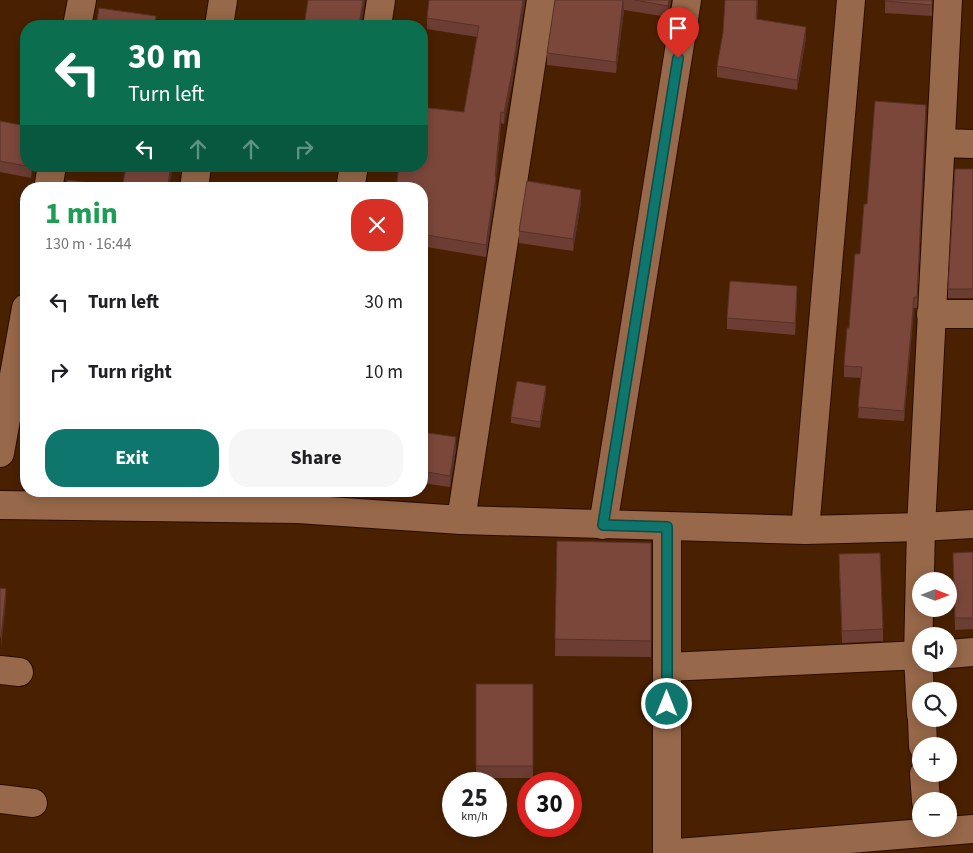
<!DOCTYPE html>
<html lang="en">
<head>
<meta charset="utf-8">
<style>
  body { margin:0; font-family:"Source Sans 3",sans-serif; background:#f6f6f6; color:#202124; height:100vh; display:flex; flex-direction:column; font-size:19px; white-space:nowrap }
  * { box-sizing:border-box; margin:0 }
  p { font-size:16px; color:#757577 }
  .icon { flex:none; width:28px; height:28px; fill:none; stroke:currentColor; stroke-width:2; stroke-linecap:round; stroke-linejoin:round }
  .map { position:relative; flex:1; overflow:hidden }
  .drawer { position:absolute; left:20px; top:182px; width:408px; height:315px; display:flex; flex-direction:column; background:#fff; border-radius:20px; box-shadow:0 2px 12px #0003 }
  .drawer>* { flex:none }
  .hud { position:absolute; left:20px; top:20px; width:408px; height:152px; border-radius:20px; box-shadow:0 2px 12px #0003; background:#0b6e4f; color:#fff; overflow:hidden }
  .needle { width:32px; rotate:90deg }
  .buttons { position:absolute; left:912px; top:572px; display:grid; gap:10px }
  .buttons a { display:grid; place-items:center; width:45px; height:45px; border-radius:50%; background:#fff; box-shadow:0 2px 12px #0003; font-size:25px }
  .speed { position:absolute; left:442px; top:772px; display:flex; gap:10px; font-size:25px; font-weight:700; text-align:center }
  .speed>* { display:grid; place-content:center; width:65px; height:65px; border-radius:50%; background:#fff; box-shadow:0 2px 12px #0003; line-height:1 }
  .speed small { font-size:12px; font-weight:400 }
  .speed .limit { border:8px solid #d22; background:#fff; color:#111 }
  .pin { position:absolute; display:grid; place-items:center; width:42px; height:42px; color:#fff; margin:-51px -21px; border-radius:50% 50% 50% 0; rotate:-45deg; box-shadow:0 0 5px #0007 }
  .pin .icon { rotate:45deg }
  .me { position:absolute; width:55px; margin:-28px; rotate:0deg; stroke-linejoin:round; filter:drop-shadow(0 0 4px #0008) }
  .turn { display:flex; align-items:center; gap:18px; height:105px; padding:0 25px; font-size:22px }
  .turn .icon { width:65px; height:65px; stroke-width:2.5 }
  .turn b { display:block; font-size:35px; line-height:42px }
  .lanes { display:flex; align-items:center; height:48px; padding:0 25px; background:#0003; justify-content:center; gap:25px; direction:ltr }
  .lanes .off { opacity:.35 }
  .round { display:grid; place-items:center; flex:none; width:52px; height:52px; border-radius:20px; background:#f6f6f6 }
  .overview { display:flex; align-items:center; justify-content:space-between; height:85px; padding:0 25px }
  h1 { font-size:30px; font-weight:700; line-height:38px; color:#1e9e55 }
  .primary-button { display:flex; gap:10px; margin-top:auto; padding:10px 25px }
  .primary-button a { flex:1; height:58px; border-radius:20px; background:#0f766e; color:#fff; font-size:20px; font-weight:700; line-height:58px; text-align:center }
  .primary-button a+a { background:#f6f6f6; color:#202124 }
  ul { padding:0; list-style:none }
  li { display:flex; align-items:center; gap:15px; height:70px; padding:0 25px }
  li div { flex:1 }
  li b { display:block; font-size:19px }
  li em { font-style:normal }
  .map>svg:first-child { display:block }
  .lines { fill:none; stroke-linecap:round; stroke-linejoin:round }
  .minor-casing { stroke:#2a0c00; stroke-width:30 }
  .minor { stroke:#976849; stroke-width:28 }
  .wall { fill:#6b3d33 }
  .shaded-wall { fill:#573229 }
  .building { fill:#7c473b; stroke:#573229 }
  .route-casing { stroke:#0a4d48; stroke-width:12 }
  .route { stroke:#0f766e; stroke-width:9 }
</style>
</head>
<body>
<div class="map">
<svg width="973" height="853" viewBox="0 0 973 853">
  <rect width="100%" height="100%" fill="#4a2100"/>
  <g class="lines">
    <defs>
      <g id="minor">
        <polyline points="77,26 82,0"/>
        <polyline points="219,26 223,0"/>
        <polyline points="377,26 381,0"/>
        <polyline points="941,143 973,144"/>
        <polyline points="48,189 52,166"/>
        <polyline points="194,189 197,166"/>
        <polyline points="350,189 354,166"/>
        <polyline points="931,314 973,314"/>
        <polyline points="0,453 26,308"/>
        <polyline points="0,505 298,509 461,520 805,530 921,527 973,524"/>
        <polyline points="461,520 541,0"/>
        <polyline points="603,525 687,0"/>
        <polyline points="667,527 667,853"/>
        <polyline points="805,530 851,0"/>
        <polyline points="949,654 973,652"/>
        <polyline points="667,667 921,655"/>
        <polyline points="0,670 19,672"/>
        <polyline points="921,714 918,656 921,527 948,0"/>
        <polyline points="922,719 923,746"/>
        <polyline points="924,774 926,801"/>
        <polyline points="0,799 33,803"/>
        <polyline points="677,853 973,829"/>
      </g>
    </defs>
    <use href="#minor" class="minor-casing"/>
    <use href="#minor" class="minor"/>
  </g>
  <g class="wall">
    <polygon points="525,0 513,78 504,124 501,123 496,177 496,188 486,257 421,246 421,166 464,112 477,37 427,29 427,18"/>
    <polygon points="577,0 671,0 668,17 624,10 616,73 547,65 547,53"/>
    <polygon points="758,0 757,19 806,38 797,90 717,77 717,66"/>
    <polygon points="885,0 932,0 932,16 885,13"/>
    <polygon points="926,116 917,308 914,308 904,421 858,418 861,378 844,377 844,366 860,254 867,204"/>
    <polygon points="0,121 26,166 33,166 31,178 0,172"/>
    <polygon points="973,169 973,298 948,298 948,289"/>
    <polygon points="581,202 573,251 519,243 519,231"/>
    <polygon points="797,298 795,335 727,329 727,318"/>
    <polygon points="546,392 540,428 511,423 511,417"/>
    <polygon points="26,396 26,461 22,461 22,449"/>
    <polygon points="421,432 456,449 450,487 421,483"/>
    <polygon points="557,541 651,543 651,657 555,656"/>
    <polygon points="973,552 973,629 955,630 953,553"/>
    <polygon points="839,565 883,629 883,641 842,643"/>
    <rect x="476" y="684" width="57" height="94"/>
  </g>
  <g class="shaded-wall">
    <polygon points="363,0 365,0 361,26 359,26"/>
    <polygon points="523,0 525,0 525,3 513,78 504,124 504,113"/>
    <polygon points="623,0 624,10 616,73 616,62"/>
    <polygon points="669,0 671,0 668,17 668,6"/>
    <polygon points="806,27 806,38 797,90 797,80"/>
    <polygon points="926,105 926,116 917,308 917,297"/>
    <polygon points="501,112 501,123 495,183 496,177 496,188 486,257 486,245 495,176"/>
    <polygon points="31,166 33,166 31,178"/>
    <polygon points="171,166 173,166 169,189 167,189"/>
    <polygon points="581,190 581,202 573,251 573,239"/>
    <polygon points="797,286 797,298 795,335 795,323"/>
    <polygon points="914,297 914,308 904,421 904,411"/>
    <polygon points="427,303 427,313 421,349 421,340"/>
    <polygon points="546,386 546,392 540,428 540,422"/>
    <polygon points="456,437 456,449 450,487 450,476"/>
    <polygon points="6,589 6,601 1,649 1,637"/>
  </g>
  <g class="building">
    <polygon points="308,0 363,0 359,26 304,26"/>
    <polygon points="429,0 523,0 513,67 504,113 501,112 495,176 496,177 486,245 421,234 421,189 396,189 399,166 421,166 421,107 464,112 479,26 427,18"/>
    <polygon points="555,0 623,0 616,62 547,53"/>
    <polygon points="635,0 669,0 668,6"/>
    <polygon points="725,0 757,0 756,19 806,27 797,80 717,66 723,33"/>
    <polygon points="885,0 932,0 932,5 885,1"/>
    <polygon points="99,8 156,16 155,26 96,26"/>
    <polygon points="875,101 926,105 917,297 914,297 904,411 858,407 862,367 844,366 847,328 849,328 855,254 860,254 864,204 867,204"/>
    <polygon points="0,121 26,126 26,166 0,161"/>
    <polygon points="126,166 171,166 167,189 122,189"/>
    <polygon points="955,169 973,169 973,289 948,289"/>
    <polygon points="67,180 115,186 115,189 66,189"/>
    <polygon points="527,181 581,190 573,239 519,231"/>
    <polygon points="730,281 797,286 795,323 727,318"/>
    <polygon points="421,302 427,303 421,340"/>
    <polygon points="517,381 546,386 540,422 511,417"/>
    <polygon points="26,396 26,449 22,449"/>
    <polygon points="421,432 456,437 450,476 421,471"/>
    <polygon points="557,541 651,543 651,641 555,639"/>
    <polygon points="973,552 973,618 955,618 953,553"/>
    <polygon points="880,553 883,629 842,631 839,554"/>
    <polygon points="0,588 6,589 1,637 0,637"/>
    <rect x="476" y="684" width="57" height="82"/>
  </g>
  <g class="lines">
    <defs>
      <polyline id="route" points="667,704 667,527 603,525 678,58"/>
    </defs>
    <use href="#route" class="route-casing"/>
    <use href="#route" class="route"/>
  </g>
</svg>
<div class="buttons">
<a><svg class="needle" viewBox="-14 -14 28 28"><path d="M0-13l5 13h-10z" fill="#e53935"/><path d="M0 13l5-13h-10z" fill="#757577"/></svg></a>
<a><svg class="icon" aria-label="sound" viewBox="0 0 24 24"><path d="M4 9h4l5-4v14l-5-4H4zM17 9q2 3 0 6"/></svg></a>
<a><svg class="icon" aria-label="search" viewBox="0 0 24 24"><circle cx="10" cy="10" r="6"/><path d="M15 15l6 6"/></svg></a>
<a>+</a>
<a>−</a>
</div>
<div class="speed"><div>25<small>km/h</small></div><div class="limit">30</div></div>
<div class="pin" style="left:678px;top:58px;background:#d93025"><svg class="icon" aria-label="arrive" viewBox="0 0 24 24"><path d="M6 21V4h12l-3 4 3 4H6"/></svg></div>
<svg class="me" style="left:667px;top:704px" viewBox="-20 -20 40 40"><circle r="17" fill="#0f766e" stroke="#fff" stroke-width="3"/><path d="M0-11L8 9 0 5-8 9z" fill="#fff"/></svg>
<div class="hud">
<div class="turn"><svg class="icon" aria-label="left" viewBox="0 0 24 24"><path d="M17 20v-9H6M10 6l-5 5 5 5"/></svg><div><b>30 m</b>Turn left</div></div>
<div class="lanes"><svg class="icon" aria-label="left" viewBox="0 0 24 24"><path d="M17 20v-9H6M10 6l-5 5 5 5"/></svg><svg class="icon off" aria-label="ahead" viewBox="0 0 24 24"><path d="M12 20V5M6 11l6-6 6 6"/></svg><svg class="icon off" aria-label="ahead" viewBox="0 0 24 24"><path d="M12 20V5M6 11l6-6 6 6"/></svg><svg class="icon off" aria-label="right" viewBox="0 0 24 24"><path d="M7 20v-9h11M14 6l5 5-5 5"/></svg></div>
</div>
<section class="drawer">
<div class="overview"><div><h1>1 min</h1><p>130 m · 16:44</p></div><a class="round" style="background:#d93025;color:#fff"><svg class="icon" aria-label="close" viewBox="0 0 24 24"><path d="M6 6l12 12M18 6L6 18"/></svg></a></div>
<ul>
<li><svg class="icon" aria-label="left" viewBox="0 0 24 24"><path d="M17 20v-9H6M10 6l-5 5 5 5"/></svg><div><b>Turn left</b></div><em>30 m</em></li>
<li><svg class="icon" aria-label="right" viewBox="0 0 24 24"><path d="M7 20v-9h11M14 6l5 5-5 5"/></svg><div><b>Turn right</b></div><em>10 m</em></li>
</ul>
<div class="primary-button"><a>Exit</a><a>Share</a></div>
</section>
</div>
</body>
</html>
